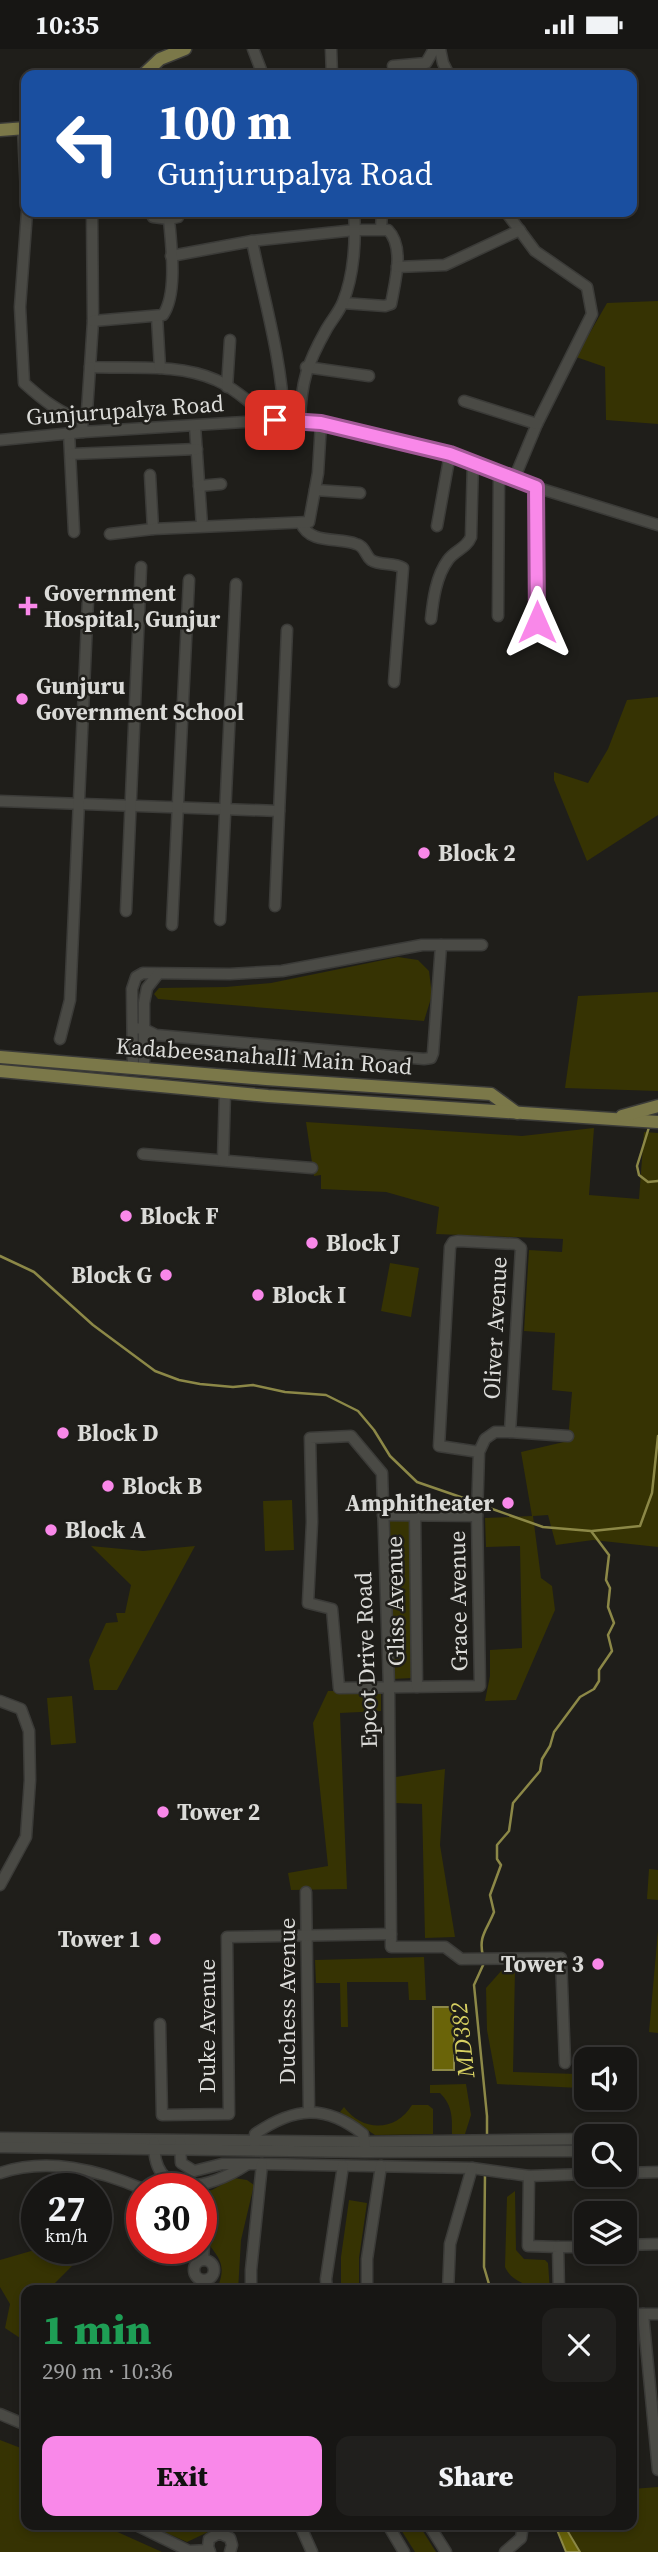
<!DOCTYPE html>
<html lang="en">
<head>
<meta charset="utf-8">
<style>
  body { margin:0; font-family:"Source Serif 4",serif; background:#201f1d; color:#f1f3f6; height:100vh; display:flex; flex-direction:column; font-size:26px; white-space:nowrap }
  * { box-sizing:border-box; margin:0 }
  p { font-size:23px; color:#9e9fa0 }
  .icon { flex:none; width:38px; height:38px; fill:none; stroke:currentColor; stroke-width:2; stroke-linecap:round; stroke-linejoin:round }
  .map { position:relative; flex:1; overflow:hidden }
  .side { position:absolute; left:21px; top:2236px; width:616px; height:245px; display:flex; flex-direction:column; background:#171614; border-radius:14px; box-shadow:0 4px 10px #0003,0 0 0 2px #363534 }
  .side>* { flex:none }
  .hud { position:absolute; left:21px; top:21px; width:616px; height:147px; border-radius:14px; box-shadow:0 4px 10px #0003,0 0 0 2px #363534; background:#1a4fa0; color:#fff; overflow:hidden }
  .buttons { position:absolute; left:574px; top:1998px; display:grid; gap:14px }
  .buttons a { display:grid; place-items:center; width:63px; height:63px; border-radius:14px; background:#171614; box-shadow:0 4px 10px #0003,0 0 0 2px #363534; font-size:35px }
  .speed { position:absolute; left:21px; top:2124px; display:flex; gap:14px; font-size:35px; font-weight:700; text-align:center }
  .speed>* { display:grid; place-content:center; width:91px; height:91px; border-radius:50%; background:#171614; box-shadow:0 4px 10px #0003,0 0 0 2px #363534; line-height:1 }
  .speed small { font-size:18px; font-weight:400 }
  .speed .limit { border:10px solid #d22; background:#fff; color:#111 }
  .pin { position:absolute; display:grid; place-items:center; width:60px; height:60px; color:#fff; margin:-30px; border-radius:14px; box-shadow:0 4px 10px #0006 }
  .me { position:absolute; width:77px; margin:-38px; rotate:0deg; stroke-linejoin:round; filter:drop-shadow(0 0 5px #0008) }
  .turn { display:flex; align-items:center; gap:24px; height:147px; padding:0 21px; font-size:32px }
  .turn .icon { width:91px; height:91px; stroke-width:2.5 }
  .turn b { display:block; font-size:49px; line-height:60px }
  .round { display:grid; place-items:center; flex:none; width:74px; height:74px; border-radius:14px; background:#201f1d }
  .overview { display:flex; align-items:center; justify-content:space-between; height:119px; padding:0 21px }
  h1 { font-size:42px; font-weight:800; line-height:52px; color:#1e9e55 }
  .action { display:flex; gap:14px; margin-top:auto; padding:14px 21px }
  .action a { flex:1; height:80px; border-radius:14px; background:#f988e9; color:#111; font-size:28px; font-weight:800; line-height:80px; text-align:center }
  .action a+a { background:#201f1d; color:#f1f3f6 }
  .status { display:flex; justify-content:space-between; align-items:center; height:49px; padding:0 35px; background:#171614; direction:ltr }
  .status svg { height:19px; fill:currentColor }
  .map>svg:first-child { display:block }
  .green { fill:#363303 }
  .water { fill:#6a6409; stroke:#8c8847; stroke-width:2 }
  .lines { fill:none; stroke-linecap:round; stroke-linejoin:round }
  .stream { stroke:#8c8847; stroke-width:2.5 }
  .minor-casing { stroke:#3b3b38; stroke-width:13 }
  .major-casing { stroke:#3b3b38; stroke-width:15 }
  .minor { stroke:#4a4a45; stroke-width:10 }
  .major { stroke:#7b7849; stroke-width:12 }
  .route-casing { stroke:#a25897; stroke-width:18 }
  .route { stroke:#f988e9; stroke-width:12 }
  .poi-dot { fill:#f988e9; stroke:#1f1e1a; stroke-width:2.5 }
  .labels { text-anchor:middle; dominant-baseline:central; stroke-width:5; stroke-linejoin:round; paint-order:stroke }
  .street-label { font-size:23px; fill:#dbdbd8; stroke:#1f1e1a }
  .poi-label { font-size:23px; font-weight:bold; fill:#dbdbd8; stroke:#1f1e1a; text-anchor:start }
  .water-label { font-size:24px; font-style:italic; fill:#d7d062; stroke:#1f1e1a }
</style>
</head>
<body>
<div class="status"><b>10:35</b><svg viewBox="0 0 49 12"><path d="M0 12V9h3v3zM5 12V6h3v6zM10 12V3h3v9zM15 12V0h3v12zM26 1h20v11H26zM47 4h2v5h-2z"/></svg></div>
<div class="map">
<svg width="658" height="2503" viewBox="0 0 658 2503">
  <rect width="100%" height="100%" fill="#1f1e1a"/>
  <g class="green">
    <polygon points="658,252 658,375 606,371 605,318 576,308 607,254"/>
    <polygon points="658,648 658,766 587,812 554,731 554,723 588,734 608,700 627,651"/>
    <polygon points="398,908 418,911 429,922 432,946 424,972 158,950 154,945 159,939 226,938 271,934"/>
    <polygon points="658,943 658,1042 565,1039 578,947"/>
    <polygon points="306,1073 522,1087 594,1079 589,1146 639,1150 644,1083 658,1084 658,1498 593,1491 556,1496 548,1466 533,1467 541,1529 552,1537 555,1561 516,1651 485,1652 490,1627 490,1601 522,1599 520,1497 486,1498 485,1469 532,1467 521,1403 568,1392 572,1343 552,1341 555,1284 524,1282 529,1201 562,1203 563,1190 436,1185 439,1158 386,1143 321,1140 321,1126 314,1127"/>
    <polygon points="390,1214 419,1219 411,1268 381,1262"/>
    <polygon points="292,1451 294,1501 265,1502 263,1452"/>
    <polygon points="390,1471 411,1471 412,1629 392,1630"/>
    <polygon points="91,1497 143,1502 195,1497 117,1641 94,1641 89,1611 106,1574 118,1573 116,1564 125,1564 131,1536"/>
    <polygon points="328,1642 381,1642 381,1662 340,1664 347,1840 291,1841 288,1824 328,1817 313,1674"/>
    <polygon points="72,1647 76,1694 51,1696 47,1649"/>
    <polygon points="445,1720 440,1796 455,1888 425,1889 422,1755 395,1754 396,1728"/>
    <polygon points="649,1820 658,1821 658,1851 647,1850"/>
    <polygon points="658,1882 658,1984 649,1983"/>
    <polygon points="424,1908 426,1951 409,1951 408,1933 347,1933 348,1978 341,1978 340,1934 316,1934 315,1911"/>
    <polygon points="515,1920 513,2023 577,2025 580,2039 497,2035 487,1981 486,1939 502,1921"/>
    <path d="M466 2035 471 2066 465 2085H452C452 2069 453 2057 440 2044H430V2036Z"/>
    <path d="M412 2056H428L433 2060V2085L375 2086 340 2063 344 2058C362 2083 396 2083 412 2056Z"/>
    <path d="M234 2129 247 2131 254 2136 241 2191 238 2242H216C233 2206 207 2205 201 2178 199 2168 201 2154 201 2143L212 2141Z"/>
    <path d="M515 2142 516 2201 524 2210 545 2211 548 2214 550 2242H535C524 2232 512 2233 505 2218L507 2148Z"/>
    <polygon points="349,2151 367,2154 359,2209 359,2242 341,2242 341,2208"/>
    <polygon points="38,2200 73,2200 75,2214 50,2239 51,2242 26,2242 26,2293 5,2279 10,2255 0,2238 0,2211"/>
    <polygon points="0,2391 26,2401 26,2476 102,2476 162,2503 0,2503"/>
    <polygon points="658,2438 658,2503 580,2503 564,2476 632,2476 632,2440"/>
    <polygon points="161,2476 223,2476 187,2493 155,2479"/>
    <polygon points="398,2476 419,2476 436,2503 415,2503"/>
  </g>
  <g class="water">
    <rect x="433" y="1958" width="21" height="63"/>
    <polygon points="555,2476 564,2476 580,2503 566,2503"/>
  </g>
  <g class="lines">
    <g class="stream">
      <polyline points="650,1075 637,1117 639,1126 648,1133 658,1132"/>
      <polyline points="0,1207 34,1223 93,1276 155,1322 179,1331 200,1335 233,1338 253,1336 285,1343 326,1346 358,1362 374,1381 390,1407 417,1433 475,1453"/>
      <path d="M481 1456 543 1478 591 1482 609 1506 606 1531 610 1539 608 1558 614 1574 608 1586 612 1602 599 1621V1632L594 1640 580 1648 554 1683 550 1697 542 1710 540 1722 513 1754 509 1782 497 1796V1810L501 1816 490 1846 494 1863C487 1881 478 1887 483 1907"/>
      <polyline points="592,1482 640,1477 652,1444 658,1387"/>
      <polyline points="484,1914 474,1936 487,2067 487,2089"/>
      <polyline points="485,2124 484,2218 491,2242"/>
    </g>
    <defs>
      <g id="minor">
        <polyline points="253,0 263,26"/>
        <polyline points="331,0 332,26"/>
        <polyline points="440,0 443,14 449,26"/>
        <polyline points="393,17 426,14 434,0"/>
        <polyline points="23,79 26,144"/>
        <path d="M27 163 20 258 24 334C44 352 57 362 82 372L83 383"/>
        <path d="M92 163 93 272 90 318C131 320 178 314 216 331 238 340 254 360 275 371"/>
        <polyline points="151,163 153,168 169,170"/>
        <polyline points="506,163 535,202 587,238 592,265 537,375 514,430"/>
        <polyline points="381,180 382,163"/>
        <path d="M252 192 355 181H388C405 198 395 233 391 255L385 257 343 254"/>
        <path d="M171 207 252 192C264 250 282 311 284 371"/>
        <polyline points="397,218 445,216 520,181"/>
        <polyline points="157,268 160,319"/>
        <path d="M93 272 163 266C178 244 171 195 169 170L178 168 179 163"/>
        <polyline points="306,318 369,327"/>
        <polyline points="227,338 230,291"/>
        <polyline points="464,352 537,375"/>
        <polyline points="82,372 87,362 90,318"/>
        <path d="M300 372C301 333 307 315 326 281 331 272 339 263 343 253 354 226 356 191 354 163"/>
        <polyline points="195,377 202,477"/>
        <polyline points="69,384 74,483"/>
        <polyline points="0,391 83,383 275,371 321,374 450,405 535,438 658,476"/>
        <polyline points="71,405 197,400"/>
        <polyline points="150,426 153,480"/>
        <polyline points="199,437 221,435"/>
        <polyline points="535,438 537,573"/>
        <polyline points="315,441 360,444"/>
        <path d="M301 474C310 496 339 488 356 495 365 497 365 506 371 511 380 517 394 513 403 519L394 633"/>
        <polyline points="437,477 450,405"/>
        <polyline points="110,485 153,480 309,473 318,424 321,374"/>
        <polyline points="498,567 499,424"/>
        <path d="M431 570C433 551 436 527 448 511 455 501 466 500 471 488L473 412"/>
        <polyline points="0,752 279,762"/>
        <polyline points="275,857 287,581"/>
        <polyline points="126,862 141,518"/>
        <polyline points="220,871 236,535"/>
        <polyline points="172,876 189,531"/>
        <polyline points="133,979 144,980 156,986 424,1010 431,1009 433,1004 441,896"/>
        <polyline points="60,990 70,951 88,551"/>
        <polyline points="133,1018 132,940 136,928 143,924 230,925 282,922 422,896 482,896"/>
        <polyline points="144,1019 144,954 147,939 158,925"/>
        <polyline points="143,1105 312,1119"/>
        <polyline points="223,1111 225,1043"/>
        <polyline points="510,1383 568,1387"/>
        <polyline points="479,1403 439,1397 450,1198 453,1193 458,1192 516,1195 521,1199 510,1383 495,1383 485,1390 479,1403 477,1467 480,1637 339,1639 332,1560 308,1554 312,1473 310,1389 351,1387 382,1424 389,1638 391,1898 445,1898 461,1910 561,1909 565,2014"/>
        <polyline points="383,1466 477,1467"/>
        <polyline points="415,1466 417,1638"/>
        <polyline points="0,1652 21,1660 29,1682 30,1731 26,1788 0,1836"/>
        <polyline points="306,1843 309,2062"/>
        <polyline points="160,1975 162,2066 229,2065 227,1888 391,1885"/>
        <polyline points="0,2089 365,2093 586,2090"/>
        <path d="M154 2093C153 2155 211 2139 246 2116"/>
        <polyline points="180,2093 181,2114 194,2122 222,2115 262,2115 472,2119 529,2127 586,2125"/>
        <path d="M255 2095V2085C294 2058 325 2055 363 2085L365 2097"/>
        <polyline points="0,2098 365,2103 586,2102"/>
        <path d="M0 2124C48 2108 98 2121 143 2140"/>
        <polyline points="625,2124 658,2123"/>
        <polyline points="529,2127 528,2197 558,2198 559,2242"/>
        <polyline points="201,2192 204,2195 203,2211"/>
        <polyline points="625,2196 658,2195"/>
        <polyline points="558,2198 586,2198"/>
        <circle cx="204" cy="2221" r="10"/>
        <polyline points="251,2242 251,2221 262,2115"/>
        <polyline points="327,2242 326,2230 343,2117"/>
        <polyline points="367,2242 367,2210 381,2117"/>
        <polyline points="448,2242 450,2195 472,2119"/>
        <polyline points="632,2265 658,2265"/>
        <polyline points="643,2265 658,2421"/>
        <polyline points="0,2365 26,2376"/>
        <polyline points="136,2476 189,2502 209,2501"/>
        <polyline points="300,2476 312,2503"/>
        <polyline points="388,2476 404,2503"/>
        <polyline points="429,2476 446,2503"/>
        <polyline points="210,2503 208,2498 209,2490 219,2484 230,2489 232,2496 230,2503"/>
        <polyline points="505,2503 521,2489 523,2476"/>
      </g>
      <g id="major">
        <polyline points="143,26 160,10 185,0"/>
        <polyline points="0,81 26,79"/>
        <polyline points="0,1008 266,1030 491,1045 517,1064"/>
        <polyline points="0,1022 268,1047 658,1073"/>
        <polyline points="622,1067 658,1057"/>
      </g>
    </defs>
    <use href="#minor" class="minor-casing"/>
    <use href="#major" class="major-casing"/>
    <use href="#minor" class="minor"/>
    <use href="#major" class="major"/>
  </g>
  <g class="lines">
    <defs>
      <polyline id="route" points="275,371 321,374 450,405 536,438 537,573"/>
    </defs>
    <use href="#route" class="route-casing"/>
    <use href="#route" class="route"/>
  </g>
  <g class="poi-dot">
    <path d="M24.5 546.5h7v7h7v7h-7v7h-7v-7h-7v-7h7z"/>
    <circle cx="22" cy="650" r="7"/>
    <circle cx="424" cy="804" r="7"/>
    <circle cx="126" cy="1167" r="7"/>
    <circle cx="312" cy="1194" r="7"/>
    <circle cx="166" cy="1226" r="7"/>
    <circle cx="258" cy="1246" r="7"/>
    <circle cx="63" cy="1384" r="7"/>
    <circle cx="108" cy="1437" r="7"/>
    <circle cx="508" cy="1454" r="7"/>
    <circle cx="51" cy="1481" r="7"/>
    <circle cx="163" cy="1763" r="7"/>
    <circle cx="155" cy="1890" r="7"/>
    <circle cx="598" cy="1915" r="7"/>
  </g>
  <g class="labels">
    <g class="street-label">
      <text transform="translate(125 361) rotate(-4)">Gunjurupalya Road</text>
      <text transform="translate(264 1007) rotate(4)">Kadabeesanahalli Main Road</text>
      <text transform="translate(495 1279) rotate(-87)">Oliver Avenue</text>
      <text transform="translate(395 1552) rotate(-91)">Gliss Avenue</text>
      <text transform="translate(458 1552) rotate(-91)">Grace Avenue</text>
      <text transform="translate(366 1611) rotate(-92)">Epcot Drive Road</text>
      <text transform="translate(287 1952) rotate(-90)">Duchess Avenue</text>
      <text transform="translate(207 1977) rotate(-90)">Duke Avenue</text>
    </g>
    <g class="poi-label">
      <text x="44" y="544">Government<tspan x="44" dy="26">Hospital, Gunjur</tspan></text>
      <text x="36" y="637">Gunjuru<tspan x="36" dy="26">Government School</tspan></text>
      <text x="438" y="804">Block 2</text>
      <text x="140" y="1167">Block F</text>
      <text x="326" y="1194">Block J</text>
      <text x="152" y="1226" text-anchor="end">Block G</text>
      <text x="272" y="1246">Block I</text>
      <text x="77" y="1384">Block D</text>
      <text x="122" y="1437">Block B</text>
      <text x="494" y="1454" text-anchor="end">Amphitheater</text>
      <text x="65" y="1481">Block A</text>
      <text x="177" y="1763">Tower 2</text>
      <text x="141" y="1890" text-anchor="end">Tower 1</text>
      <text x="584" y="1915" text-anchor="end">Tower 3</text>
    </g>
    <g class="water-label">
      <text transform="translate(462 1991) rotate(-96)">MD382</text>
    </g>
  </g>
</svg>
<div class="buttons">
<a><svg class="icon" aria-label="sound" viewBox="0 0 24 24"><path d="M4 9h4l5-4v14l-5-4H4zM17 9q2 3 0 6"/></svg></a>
<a><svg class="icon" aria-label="search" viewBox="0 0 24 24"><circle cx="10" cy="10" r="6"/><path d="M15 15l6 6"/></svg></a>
<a><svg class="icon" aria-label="layers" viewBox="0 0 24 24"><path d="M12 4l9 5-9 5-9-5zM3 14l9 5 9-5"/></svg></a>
</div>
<div class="speed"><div>27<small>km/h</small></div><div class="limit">30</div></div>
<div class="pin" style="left:275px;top:371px;background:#d93025"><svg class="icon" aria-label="arrive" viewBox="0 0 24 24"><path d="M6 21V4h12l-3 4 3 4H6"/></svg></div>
<svg class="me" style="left:537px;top:573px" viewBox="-20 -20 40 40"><path d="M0-17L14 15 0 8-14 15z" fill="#f988e9" stroke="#fff" stroke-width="4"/></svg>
<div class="hud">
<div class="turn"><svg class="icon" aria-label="left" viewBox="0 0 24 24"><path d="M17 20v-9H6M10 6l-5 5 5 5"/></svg><div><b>100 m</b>Gunjurupalya Road</div></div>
</div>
<section class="side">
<div class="overview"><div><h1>1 min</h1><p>290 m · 10:36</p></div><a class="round"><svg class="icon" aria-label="close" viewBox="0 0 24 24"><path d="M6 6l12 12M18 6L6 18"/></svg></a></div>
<div class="action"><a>Exit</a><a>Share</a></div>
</section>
</div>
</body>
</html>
